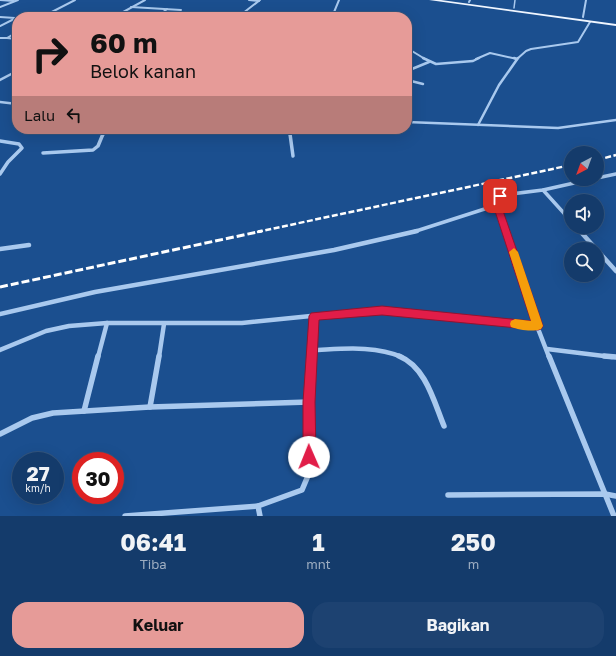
<!DOCTYPE html>
<html lang="id">
<head>
<meta charset="utf-8">
<style>
  body { margin:0; font-family:"Golos Text",sans-serif; background:#1d4271; color:#f1f3f6; height:100vh; display:flex; flex-direction:column; font-size:15px; white-space:nowrap }
  * { box-sizing:border-box; margin:0 }
  p { font-size:13px; color:#9dadc1 }
  .icon { flex:none; width:22px; height:22px; fill:none; stroke:currentColor; stroke-width:2; stroke-linecap:round; stroke-linejoin:round }
  .map { position:relative; height:516px; overflow:hidden }
  .details { display:flex; flex-direction:column; background:#143b6b; flex:1 }
  .details>* { flex:none }
  .top-card { position:absolute; left:12px; top:12px; width:400px; height:122px; border-radius:16px; box-shadow:0 4px 16px #0002,0 0 0 1px #33557e; background:#e69b98; color:#111; overflow:hidden }
  .needle { width:26px; rotate:221deg }
  .tools { position:absolute; left:564px; top:146px; display:grid; gap:8px }
  .tools a { display:grid; place-items:center; width:40px; height:40px; border-radius:50%; background:#143b6b; box-shadow:0 4px 16px #0002,0 0 0 1px #33557e; font-size:20px }
  .speed { position:absolute; left:12px; top:452px; display:flex; gap:8px; font-size:20px; font-weight:700; text-align:center }
  .speed>* { display:grid; place-content:center; width:52px; height:52px; border-radius:50%; background:#143b6b; box-shadow:0 4px 16px #0002,0 0 0 1px #33557e; line-height:1 }
  .speed small { font-size:10px; font-weight:400 }
  .speed .limit { border:6px solid #d22; background:#fff; color:#111 }
  .pin { position:absolute; display:grid; place-items:center; width:34px; height:34px; color:#fff; margin:-17px; border-radius:8px; box-shadow:0 2px 6px #0006 }
  .me { position:absolute; width:44px; margin:-22px; rotate:359deg; stroke-linejoin:round; filter:drop-shadow(0 0 3px #0008) }
  .turn { display:flex; align-items:center; gap:14px; height:84px; padding:0 12px; font-size:18px }
  .turn .icon { width:52px; height:52px; stroke-width:2.5 }
  .turn b { display:block; font-size:28px; line-height:34px }
  .then { display:flex; align-items:center; height:38px; padding:0 12px; background:#0003; gap:8px; font-size:15px }
  .eta { display:flex; justify-content:space-evenly; align-items:center; height:68px; text-align:center }
  .eta b { font-size:24px; font-weight:700; line-height:28px }
  .action { display:flex; gap:8px; margin-top:auto; padding:8px 12px }
  .action a { flex:1; height:46px; border-radius:16px; background:#e69b98; color:#111; font-size:16px; font-weight:700; line-height:46px; text-align:center }
  .action a+a { background:#1d4271; color:#f1f3f6 }
  .map>svg:first-child { display:block }
  .lines { fill:none; stroke-linecap:round; stroke-linejoin:round }
  .lane { stroke:#a9c9ee; stroke-width:1.5 }
  .street-far4 { stroke:#a9c9ee; stroke-width:2 }
  .street-far3 { stroke:#a9c9ee; stroke-width:2.5 }
  .street-far2 { stroke:#a9c9ee; stroke-width:3.5 }
  .street-far1 { stroke:#a9c9ee; stroke-width:4.5 }
  .street { stroke:#a9c9ee; stroke-width:5.5 }
  .primary { fill:#f0f6ff; fill-rule:evenodd }
  .rail-far1 { stroke:#fff; stroke-width:2.5; stroke-dasharray:6 2.5; stroke-linecap:butt }
  .rail { stroke:#fff; stroke-width:3; stroke-dasharray:8 3; stroke-linecap:butt }
  .route { fill:#e11d48; stroke:#92132f }
  .slow { fill:#f59e0b }
</style>
</head>
<body>
<div class="map">
<svg width="616" height="516" viewBox="0 0 616 516">
  <rect width="100%" height="100%" fill="#1b4f8f"/>
  <g class="lines">
    <polyline class="lane" points="514,8 515,0"/>
    <g class="street-far4">
      <polyline points="0,0 14,1"/>
      <polyline points="249,0 259,1"/>
      <polyline points="469,2 470,0"/>
      <polyline points="0,7 18,0"/>
      <polyline points="131,7 181,10"/>
      <polyline points="0,17 15,18"/>
      <polyline points="42,17 75,0"/>
      <polyline points="114,17 145,0"/>
      <polyline points="157,17 167,9"/>
      <polyline points="238,17 260,0"/>
      <polyline points="332,17 339,0"/>
      <polyline points="583,17 586,0"/>
      <polyline points="0,26 16,18"/>
      <polyline points="17,32 7,38 17,39"/>
      <polyline points="0,38 7,38"/>
      <polyline points="407,48 425,59"/>
      <polyline points="476,59 490,53 517,59"/>
      <polyline points="517,59 526,51 531,49 578,42 590,22"/>
    </g>
    <g class="street-far3">
      <polyline points="423,58 436,64 473,61 479,58"/>
      <polyline points="514,58 517,59"/>
      <polyline points="407,71 429,62"/>
      <polyline points="0,80 17,71"/>
      <polyline points="407,80 423,84"/>
      <polyline points="0,102 17,104"/>
      <polyline points="407,122 558,128 616,120"/>
      <polyline points="478,125 499,85 518,58"/>
      <polyline points="289,129 290,135"/>
      <polyline points="103,135 105,129"/>
    </g>
    <g class="street-far2">
      <polyline points="290,134 293,156"/>
      <polyline points="0,141 19,144 22,148 8,162 0,174"/>
      <polyline points="43,153 93,150 98,146 103,134"/>
      <polyline points="597,178 616,174"/>
      <polyline points="543,190 571,221"/>
      <polyline points="576,227 581,232"/>
      <polyline points="413,232 497,205"/>
      <polyline points="507,232 497,199 503,195 543,190 592,179"/>
    </g>
    <g class="street-far1">
      <polyline points="507,231 537,326 549,357"/>
      <polyline points="580,231 596,249"/>
      <polyline points="0,249 29,245"/>
      <polyline points="597,250 616,271"/>
      <polyline points="0,314 95,292 334,250 417,231"/>
      <polyline points="547,349 612,357"/>
      <polyline points="0,350 46,331 69,326 107,323 242,323 370,310 537,326"/>
      <path d="M312 350C342 349 374 345 402 357"/>
      <polyline points="98,357 107,323"/>
      <polyline points="159,357 164,324"/>
      <polyline points="312,357 315,316"/>
    </g>
    <g class="street">
      <path d="M399 356C426 367 434 402 444 426"/>
      <polyline points="549,356 614,516"/>
      <polyline points="604,356 616,357"/>
      <polyline points="150,407 159,356"/>
      <polyline points="84,411 98,356"/>
      <polyline points="0,434 32,418 53,413 150,407 309,402"/>
      <polyline points="448,495 605,494 616,496"/>
      <polyline points="258,506 260,516"/>
      <polyline points="125,516 258,506 302,490 310,471 309,402 312,356"/>
    </g>
    <polygon class="primary" points="429,0 441,0 616,24 616,26"/>
    <g class="rail-far1">
      <polyline points="597,160 616,155"/>
      <polyline points="257,232 571,165"/>
    </g>
    <polyline class="rail" points="0,287 262,231"/>
  </g>
  <polygon class="route" points="500,194 504,196 501,200 501,205 543,326 541,329 538,330 382,315 319,320 315,402 316,457 314,462 309,464 305,462 303,457 303,402 309,316 311,313 382,306 531,321 493,205 493,199"/>
  <path class="slow" d="M514 248 518 252 543 326 541 329C533 332 519 330 511 327L510 324 511 321 515 319 531 321 509 252Z"/>
</svg>
<div class="tools">
<a><svg class="needle" viewBox="-14 -14 28 28"><path d="M0-13l5 13h-10z" fill="#e53935"/><path d="M0 13l5-13h-10z" fill="#9dadc1"/></svg></a>
<a><svg class="icon" aria-label="sound" viewBox="0 0 24 24"><path d="M4 9h4l5-4v14l-5-4H4zM17 9q2 3 0 6"/></svg></a>
<a><svg class="icon" aria-label="search" viewBox="0 0 24 24"><circle cx="10" cy="10" r="6"/><path d="M15 15l6 6"/></svg></a>
</div>
<div class="speed"><div>27<small>km/h</small></div><div class="limit">30</div></div>
<div class="pin" style="left:500px;top:196px;background:#d93025"><svg class="icon" aria-label="arrive" viewBox="0 0 24 24"><path d="M6 21V4h12l-3 4 3 4H6"/></svg></div>
<svg class="me" style="left:309px;top:457px" viewBox="-20 -20 40 40"><circle r="19" fill="#fff"/><path d="M0-13L10 11 0 6-10 11z" fill="#e11d48"/></svg>
<div class="top-card">
<div class="turn"><svg class="icon" aria-label="right" viewBox="0 0 24 24"><path d="M7 20v-9h11M14 6l5 5-5 5"/></svg><div><b>60 m</b>Belok kanan</div></div>
<div class="then">Lalu<svg class="icon" aria-label="left" viewBox="0 0 24 24"><path d="M17 20v-9H6M10 6l-5 5 5 5"/></svg></div>
</div>
</div>
<section class="details">
<div class="eta">
<div><b>06:41</b><p>Tiba</p></div>
<div><b>1</b><p>mnt</p></div>
<div><b>250</b><p>m</p></div>
</div>
<div class="action"><a>Keluar</a><a>Bagikan</a></div>
</section>
</body>
</html>
